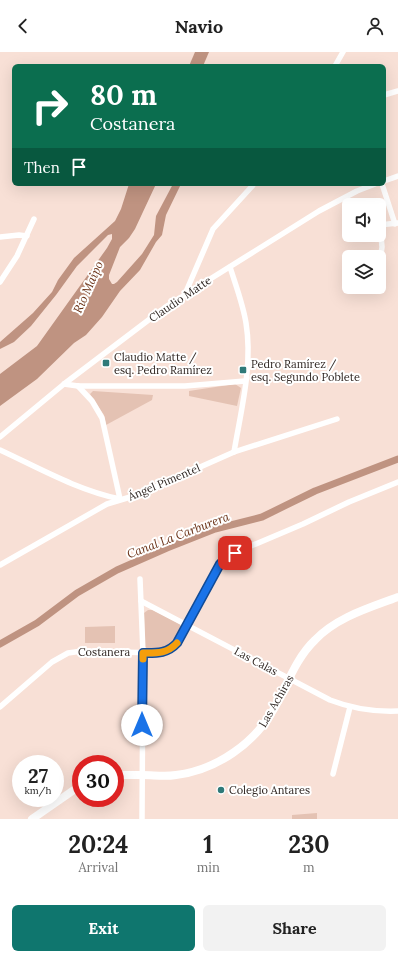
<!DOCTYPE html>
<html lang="en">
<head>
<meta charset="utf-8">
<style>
  body { margin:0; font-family:Lora,serif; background:#f2f2f2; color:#222; height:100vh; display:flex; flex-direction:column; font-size:15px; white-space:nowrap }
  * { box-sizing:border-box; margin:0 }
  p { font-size:13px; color:#767676 }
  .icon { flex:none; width:22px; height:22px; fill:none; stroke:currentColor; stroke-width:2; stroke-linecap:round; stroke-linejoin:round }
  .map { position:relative; height:767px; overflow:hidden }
  .drawer { display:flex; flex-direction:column; background:#fff; flex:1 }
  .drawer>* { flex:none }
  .guide { position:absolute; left:12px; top:12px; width:374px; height:122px; border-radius:6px; box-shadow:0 4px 16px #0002; background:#0b6e4f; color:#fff; overflow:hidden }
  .controls { position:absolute; left:342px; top:146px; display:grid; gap:8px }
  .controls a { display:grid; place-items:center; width:44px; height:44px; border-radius:6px; background:#fff; box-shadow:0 4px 16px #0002; font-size:20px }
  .speed { position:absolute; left:12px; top:703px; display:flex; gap:8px; font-size:20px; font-weight:700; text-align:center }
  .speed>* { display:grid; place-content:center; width:52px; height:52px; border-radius:50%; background:#fff; box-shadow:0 4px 16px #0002; line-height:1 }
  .speed small { font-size:10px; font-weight:400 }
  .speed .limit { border:6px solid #d22; background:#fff; color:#111 }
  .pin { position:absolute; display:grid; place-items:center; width:34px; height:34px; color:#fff; margin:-17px; border-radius:8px; box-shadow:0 2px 6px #0006 }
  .me { position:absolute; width:44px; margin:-22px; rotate:0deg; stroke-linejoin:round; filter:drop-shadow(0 0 3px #0008) }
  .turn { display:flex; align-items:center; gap:14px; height:84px; padding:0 12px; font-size:18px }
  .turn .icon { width:52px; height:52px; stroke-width:2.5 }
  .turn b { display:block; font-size:28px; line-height:34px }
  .then { display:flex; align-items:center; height:38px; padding:0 12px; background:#0003; gap:8px; font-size:15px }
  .eta { display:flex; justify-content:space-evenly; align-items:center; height:68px; text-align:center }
  .eta b { font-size:24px; font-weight:700; line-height:28px }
  .action { display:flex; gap:8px; margin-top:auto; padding:8px 12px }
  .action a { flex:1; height:46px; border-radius:6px; background:#0f766e; color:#fff; font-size:16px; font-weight:700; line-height:46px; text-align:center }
  .action a+a { background:#f2f2f2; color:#222 }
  header { display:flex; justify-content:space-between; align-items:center; height:52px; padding:0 12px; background:#fff; font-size:18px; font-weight:700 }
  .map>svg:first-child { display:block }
  .green { fill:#e4c2b3 }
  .water { fill:#bf9381 }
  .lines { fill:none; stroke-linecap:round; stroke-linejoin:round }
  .canal { stroke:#bf9381; stroke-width:7 }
  .street { stroke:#fff; stroke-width:5.5 }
  .secondary { stroke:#fff; stroke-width:8 }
  .route-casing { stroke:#114b97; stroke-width:10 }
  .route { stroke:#1a73e8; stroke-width:7 }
  .slow { stroke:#f59e0b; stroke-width:7 }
  .poi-dot { fill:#2f7978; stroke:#fff; stroke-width:1.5 }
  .labels { text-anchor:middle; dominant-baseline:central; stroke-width:4; stroke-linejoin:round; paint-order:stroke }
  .street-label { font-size:11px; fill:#302723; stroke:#fff }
  .poi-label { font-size:11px; fill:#302723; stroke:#fff; text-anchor:start }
  .water-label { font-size:12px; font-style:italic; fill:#6a3116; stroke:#fff }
</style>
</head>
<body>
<header><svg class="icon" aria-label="back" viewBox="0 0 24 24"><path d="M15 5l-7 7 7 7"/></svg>Navio<svg class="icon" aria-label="person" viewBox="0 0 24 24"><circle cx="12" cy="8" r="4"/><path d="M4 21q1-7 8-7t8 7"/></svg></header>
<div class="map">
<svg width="398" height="767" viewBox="0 0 398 767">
  <rect width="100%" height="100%" fill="#f8e0d6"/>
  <g class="green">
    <polygon points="235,332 241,336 237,354 189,344 189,339"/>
    <polygon points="93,339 153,343 152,348 106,373 104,363 90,342"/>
    <path d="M148 558H153L180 572C182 588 159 605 145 595L144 561Z"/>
    <polygon points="115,574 115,591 85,591 85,575"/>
    <polygon points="317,761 317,767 292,767 292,763"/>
  </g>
  <g class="water">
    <polygon points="195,0 209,0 203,14 189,14"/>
    <polygon points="129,132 156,132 135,177 129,186 120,195 109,223 109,227 112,232 114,232 117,230 142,202 154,183 156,164 173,132 181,132 166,163 162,183 156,190 140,218 120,239 102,265 86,283 74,291 37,327 0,354 0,322 37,294 107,196 112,187 112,182 108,183 77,214 56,243 31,274 14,290 0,297 0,290 33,261 52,240 58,228 74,206 115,169 121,157"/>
  </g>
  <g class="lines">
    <polyline class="canal" points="0,592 37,571 77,541 117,518 167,496 215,477 262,465 315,439 398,407"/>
    <g class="street">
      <polyline points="335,14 343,0"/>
      <polyline points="384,43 398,39"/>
      <polyline points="384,129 398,124"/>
      <polyline points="382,132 395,172"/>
      <polyline points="379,173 398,171"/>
      <polyline points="0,185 19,183 27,184"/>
      <path d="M230 215C236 234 243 252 246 271 253 314 241 358 234 400"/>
      <polyline points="379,217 382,195 380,172"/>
      <polyline points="0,230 17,204 34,167"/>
      <polyline points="185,242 213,177 254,132"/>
      <polyline points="64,332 78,334 185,334 245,329"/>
      <polyline points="78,334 92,349 102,366 120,447"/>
      <polyline points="0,385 64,332 167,254 319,159 357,139 375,132"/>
      <path d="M0 398C39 416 77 438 120 447"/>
      <polyline points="0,513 107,452 137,443 234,400 337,367"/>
      <polyline points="140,527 143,601 142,767"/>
      <path d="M141 549 330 648C353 657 374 660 398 659"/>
      <polyline points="0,655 52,610 68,601 82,599 158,601 170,597 180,587 220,512 231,503 239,499 303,472 349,450 398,430"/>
      <polyline points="333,722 350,655"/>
    </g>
    <g class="secondary">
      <path d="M115 723C124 723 133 723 142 723 154 723 164 725 176 723 217 718 255 691 275 655 287 633 296 606 315 588 337 565 369 556 398 545"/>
      <polyline points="32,767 81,733"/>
    </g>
  </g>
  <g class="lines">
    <defs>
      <path id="route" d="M142 673 143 601C156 601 167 602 177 591L220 512 223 509 235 501"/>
    </defs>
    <use href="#route" class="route-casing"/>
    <use href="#route" class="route"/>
    <path class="slow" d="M143 607V601C156 601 167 602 177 591"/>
  </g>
  <g class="poi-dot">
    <rect x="102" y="307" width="8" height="8" rx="2"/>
    <rect x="239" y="314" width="8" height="8" rx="2"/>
    <circle cx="221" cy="738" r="4"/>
  </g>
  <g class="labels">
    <g class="street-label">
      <text transform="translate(180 247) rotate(-34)">Claudio Matte</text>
      <text transform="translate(164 430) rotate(-23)">Ángel Pimentel</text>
      <text x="104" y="600">Costanera</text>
      <text transform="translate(256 609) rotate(28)">Las Calas</text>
      <text transform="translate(276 649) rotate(-60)">Las Achiras</text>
    </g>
    <g class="poi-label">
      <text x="114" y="305">Claudio Matte /<tspan x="114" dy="13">esq. Pedro Ramírez</tspan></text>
      <text x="251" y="312">Pedro Ramírez /<tspan x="251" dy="13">esq. Segundo Poblete</tspan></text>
      <text x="229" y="738">Colegio Antares</text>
    </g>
    <g class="water-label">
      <text transform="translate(88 235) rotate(-66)">Río Maipo</text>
      <text transform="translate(178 483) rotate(-21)">Canal La Carburera</text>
    </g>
  </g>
</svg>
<div class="controls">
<a><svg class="icon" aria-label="sound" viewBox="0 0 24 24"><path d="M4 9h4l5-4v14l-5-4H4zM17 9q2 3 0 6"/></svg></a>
<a><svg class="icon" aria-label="layers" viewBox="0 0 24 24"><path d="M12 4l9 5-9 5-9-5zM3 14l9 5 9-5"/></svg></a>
</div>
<div class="speed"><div>27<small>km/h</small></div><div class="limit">30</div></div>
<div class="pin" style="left:235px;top:501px;background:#d93025"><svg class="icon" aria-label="arrive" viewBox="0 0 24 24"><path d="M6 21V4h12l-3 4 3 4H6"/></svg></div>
<svg class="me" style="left:142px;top:673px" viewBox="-20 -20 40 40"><circle r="19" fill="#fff"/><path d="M0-13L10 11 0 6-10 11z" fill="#1a73e8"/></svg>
<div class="guide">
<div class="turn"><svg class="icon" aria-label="right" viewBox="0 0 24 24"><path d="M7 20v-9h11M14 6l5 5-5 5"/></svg><div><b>80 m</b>Costanera</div></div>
<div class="then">Then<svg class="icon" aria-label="arrive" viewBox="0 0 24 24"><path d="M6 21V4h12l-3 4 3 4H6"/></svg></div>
</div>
</div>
<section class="drawer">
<div class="eta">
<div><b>20:24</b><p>Arrival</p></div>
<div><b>1</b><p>min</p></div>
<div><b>230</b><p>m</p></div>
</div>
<div class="action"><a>Exit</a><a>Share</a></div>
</section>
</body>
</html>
